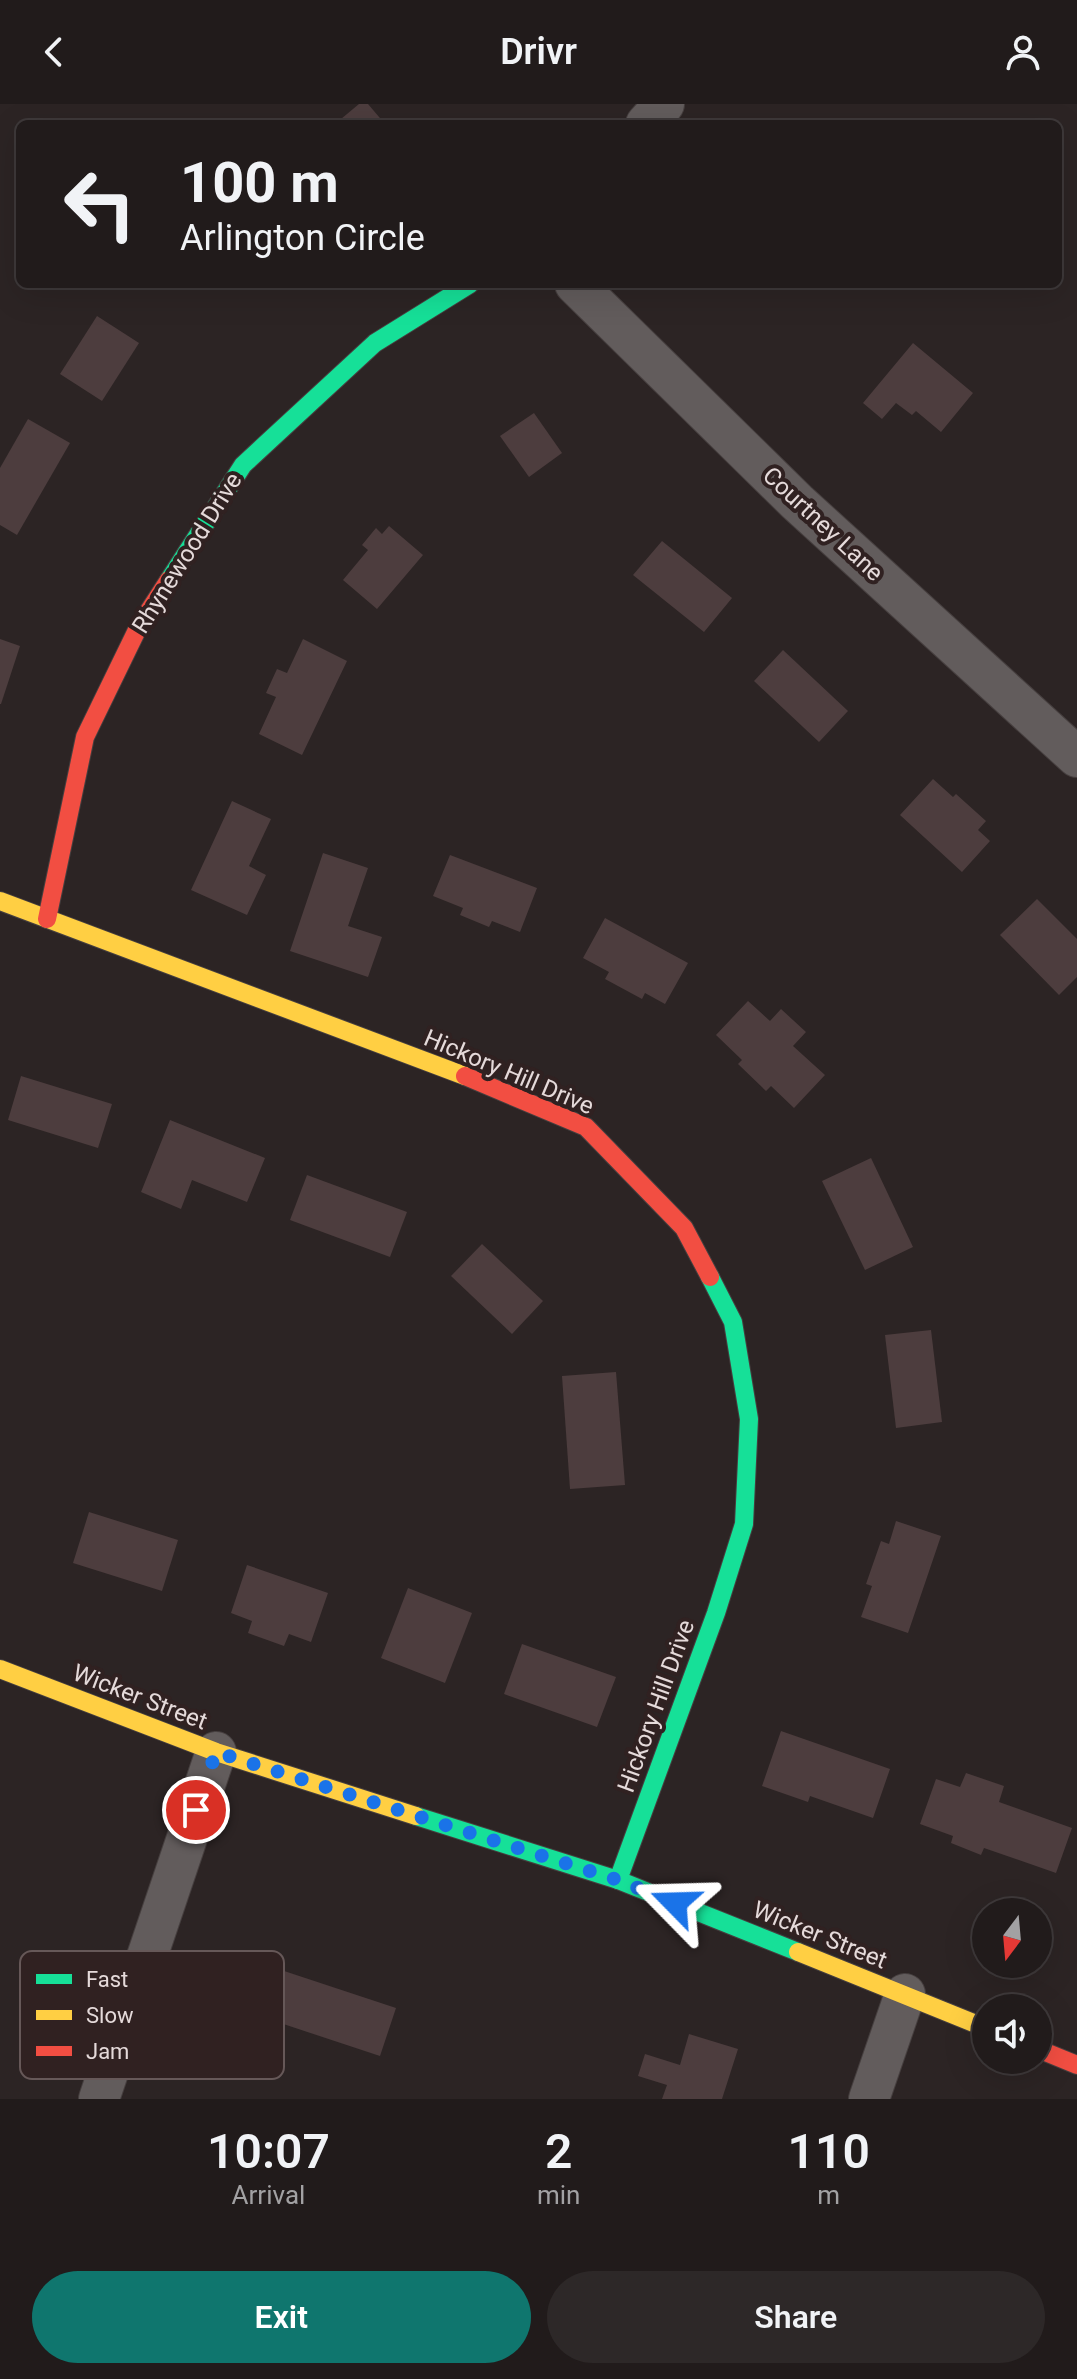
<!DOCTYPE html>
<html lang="en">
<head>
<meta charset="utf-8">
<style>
  body { margin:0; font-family:Roboto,sans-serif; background:#2d2828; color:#f1f3f6; height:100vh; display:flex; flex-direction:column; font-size:30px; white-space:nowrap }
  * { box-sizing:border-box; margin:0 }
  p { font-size:26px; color:#a2a1a3 }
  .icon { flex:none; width:44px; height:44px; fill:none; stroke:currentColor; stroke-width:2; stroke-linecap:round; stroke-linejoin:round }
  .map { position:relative; height:1995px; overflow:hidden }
  .details { display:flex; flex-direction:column; background:#211b1b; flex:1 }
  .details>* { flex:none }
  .banner { position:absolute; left:16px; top:16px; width:1046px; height:168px; border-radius:12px; box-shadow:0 8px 32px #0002,0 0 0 2px #3e393a; background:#211b1b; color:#f1f3f6; overflow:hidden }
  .needle { width:52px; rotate:196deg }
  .tools { position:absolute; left:972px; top:1794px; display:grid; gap:16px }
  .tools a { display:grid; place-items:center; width:80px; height:80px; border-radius:50%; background:#211b1b; box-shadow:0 8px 32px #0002,0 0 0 2px #3e393a; font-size:40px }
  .pin { position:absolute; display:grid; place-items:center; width:68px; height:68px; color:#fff; margin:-34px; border:4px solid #fff; border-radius:50%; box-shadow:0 2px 8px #0007 }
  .me { position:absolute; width:88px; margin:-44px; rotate:292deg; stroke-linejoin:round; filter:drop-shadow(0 0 6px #0008) }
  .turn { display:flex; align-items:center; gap:28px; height:168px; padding:0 32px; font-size:36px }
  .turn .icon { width:104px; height:104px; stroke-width:2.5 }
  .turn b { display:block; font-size:56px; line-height:68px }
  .eta { display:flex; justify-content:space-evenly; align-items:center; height:136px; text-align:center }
  .eta b { font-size:48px; font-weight:600; line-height:56px }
  .cta { display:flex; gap:16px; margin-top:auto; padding:16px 32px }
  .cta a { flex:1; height:92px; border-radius:48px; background:#0f766e; color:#fff; font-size:32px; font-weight:600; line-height:92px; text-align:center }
  .cta a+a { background:#2d2828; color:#f1f3f6 }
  header { display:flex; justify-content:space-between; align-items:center; height:104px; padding:0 32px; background:#211b1b; font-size:36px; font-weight:600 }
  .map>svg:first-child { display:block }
  .building { fill:#4d3d3e }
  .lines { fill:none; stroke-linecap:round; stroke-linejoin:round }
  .street-casing { stroke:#463f3f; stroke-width:42 }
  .fast-casing { stroke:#463f3f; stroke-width:20 }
  .slow-casing { stroke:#463f3f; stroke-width:20 }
  .jam-casing { stroke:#463f3f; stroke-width:20 }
  .street { stroke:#625c5c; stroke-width:40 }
  .fast { stroke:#16e098; stroke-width:18 }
  .slow { stroke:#ffcf43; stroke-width:18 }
  .jam { stroke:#f24e42; stroke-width:18 }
  .route { stroke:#1a73e8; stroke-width:14; stroke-dasharray:0 25.2 }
  .labels { text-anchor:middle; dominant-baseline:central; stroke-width:8; stroke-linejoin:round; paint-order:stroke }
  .street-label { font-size:24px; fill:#e5dada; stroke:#302121 }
  .key { fill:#302121; stroke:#665858; stroke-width:2 }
  .key-label { font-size:22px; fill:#e5dada }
</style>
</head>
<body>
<header><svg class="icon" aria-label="back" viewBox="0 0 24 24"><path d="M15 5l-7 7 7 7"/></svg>Drivr<svg class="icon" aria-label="person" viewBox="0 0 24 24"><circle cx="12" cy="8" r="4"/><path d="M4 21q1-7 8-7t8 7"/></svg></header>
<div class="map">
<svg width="1077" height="1995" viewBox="0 0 1077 1995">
  <rect width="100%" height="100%" fill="#2c2424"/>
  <g class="building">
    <polygon points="359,0 368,0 385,20 335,20"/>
    <polygon points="97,212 139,239 102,297 60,270"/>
    <polygon points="913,239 973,289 941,328 916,307 912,311 896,299 882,315 863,299"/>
    <polygon points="534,309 562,349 529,373 500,332"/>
    <polygon points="28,315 70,339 17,431 0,421 0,364"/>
    <polygon points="389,422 423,451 377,505 343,476 368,446 362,441 376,424 382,430"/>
    <polygon points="662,437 732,494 704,528 633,471"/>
    <polygon points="0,535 20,542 1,600 0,600"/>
    <polygon points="303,535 347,557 302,651 259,630 276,593 266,589 277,565 287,569"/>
    <polygon points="783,546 848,607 819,638 754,577"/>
    <polygon points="933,675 953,693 956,690 986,717 978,726 990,737 962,768 900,711"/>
    <polygon points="232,697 271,715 249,762 266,771 247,811 191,786"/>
    <polygon points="323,749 368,764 348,822 382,833 368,873 290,847"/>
    <polygon points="450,751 537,784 520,828 492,817 489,823 460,811 463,804 433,792"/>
    <polygon points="1037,795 1077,835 1077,873 1059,891 1000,831"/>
    <polygon points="605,814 688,859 665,900 645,889 642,895 605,875 609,868 583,854"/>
    <polygon points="748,897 770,917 781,905 806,928 793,942 825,971 794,1004 771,982 766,987 738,960 742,956 716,931"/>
    <polygon points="21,972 112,1000 98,1044 8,1016"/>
    <polygon points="170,1016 265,1054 247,1098 192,1076 181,1105 141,1088"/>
    <polygon points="871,1054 913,1143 865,1166 822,1077"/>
    <polygon points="307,1071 407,1108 390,1153 290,1116"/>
    <polygon points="482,1140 543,1197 512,1230 451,1172"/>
    <polygon points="931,1226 942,1318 896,1324 885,1231"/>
    <polygon points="616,1268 625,1381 570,1385 562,1272"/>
    <polygon points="89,1408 178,1436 162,1487 73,1459"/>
    <polygon points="896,1417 941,1432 908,1529 861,1513 872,1482 866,1480 881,1437 889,1440"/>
    <polygon points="247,1461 328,1489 311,1538 289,1530 284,1542 248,1529 252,1517 231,1509"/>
    <polygon points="408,1484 472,1509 445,1579 381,1554"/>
    <polygon points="522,1540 616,1573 597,1623 504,1590"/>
    <polygon points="781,1627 890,1665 873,1714 810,1692 808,1698 762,1682"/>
    <polygon points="966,1669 1004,1682 999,1698 1072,1724 1056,1769 984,1744 981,1751 951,1739 953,1732 920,1720 936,1675 960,1683"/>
    <polygon points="269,1862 396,1904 380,1952 253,1910"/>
    <polygon points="689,1930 738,1945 722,1995 662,1995 667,1981 638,1972 645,1950 680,1961"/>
  </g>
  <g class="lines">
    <defs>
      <g id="street">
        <polyline points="646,20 664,0"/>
        <polyline points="575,180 797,398 1077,653"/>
        <polyline points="99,1995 216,1648"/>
        <polyline points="869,1995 905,1890"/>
      </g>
      <g id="fast">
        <polyline points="169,476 243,361 375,239 470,180"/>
        <polyline points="416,1712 618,1776 798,1848"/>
        <polyline points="618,1776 716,1509 744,1420 749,1315 733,1218 710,1173"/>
      </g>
      <g id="slow">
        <polyline points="0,797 465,972"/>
        <polyline points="0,1565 216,1648 416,1712"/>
        <polyline points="798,1848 986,1924"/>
      </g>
      <g id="jam">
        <polyline points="47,815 85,633 138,524 169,476"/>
        <polyline points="465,972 586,1023 684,1124 710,1173"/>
        <polyline points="1038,1945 1077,1961"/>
      </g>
    </defs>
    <use href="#street" class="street-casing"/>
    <use href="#fast" class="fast-casing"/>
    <use href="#slow" class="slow-casing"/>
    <use href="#jam" class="jam-casing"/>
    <use href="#street" class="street"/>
    <use href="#fast" class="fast"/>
    <use href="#slow" class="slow"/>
    <use href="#jam" class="jam"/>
  </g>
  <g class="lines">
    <polyline class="route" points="196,1706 216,1648 618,1776 675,1799"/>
  </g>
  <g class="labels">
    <g class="street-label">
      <text transform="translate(823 420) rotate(43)">Courtney Lane</text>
      <text transform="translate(187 449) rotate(-58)">Rhynewood Drive</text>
      <text transform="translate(509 968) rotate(23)">Hickory Hill Drive</text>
      <text transform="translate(140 1593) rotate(21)">Wicker Street</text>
      <text transform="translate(656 1602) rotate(-70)">Hickory Hill Drive</text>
      <text transform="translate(820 1831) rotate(22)">Wicker Street</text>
    </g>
  </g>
  <rect x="20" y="1847" width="264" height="128" rx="12" class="key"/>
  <rect x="36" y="1870" width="36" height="10" fill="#16e098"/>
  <rect x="36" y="1906" width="36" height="10" fill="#ffcf43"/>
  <rect x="36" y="1942" width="36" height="10" fill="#f24e42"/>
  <g class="key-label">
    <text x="86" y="1883">Fast</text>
    <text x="86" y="1919">Slow</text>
    <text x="86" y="1955">Jam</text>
  </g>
</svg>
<div class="tools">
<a><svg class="needle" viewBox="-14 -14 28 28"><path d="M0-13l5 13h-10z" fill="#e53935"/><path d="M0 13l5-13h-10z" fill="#a2a1a3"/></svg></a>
<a><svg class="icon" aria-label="sound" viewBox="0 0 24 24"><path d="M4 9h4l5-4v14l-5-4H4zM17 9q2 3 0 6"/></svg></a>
</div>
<div class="pin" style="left:196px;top:1706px;background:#d93025"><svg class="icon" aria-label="arrive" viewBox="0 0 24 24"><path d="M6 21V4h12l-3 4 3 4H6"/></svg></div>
<svg class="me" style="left:675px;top:1799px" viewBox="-20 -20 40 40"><path d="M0-17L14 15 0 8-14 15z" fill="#1a73e8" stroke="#fff" stroke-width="4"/></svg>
<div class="banner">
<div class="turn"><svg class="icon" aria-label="left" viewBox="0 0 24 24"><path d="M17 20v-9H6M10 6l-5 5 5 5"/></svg><div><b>100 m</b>Arlington Circle</div></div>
</div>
</div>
<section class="details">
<div class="eta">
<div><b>10:07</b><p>Arrival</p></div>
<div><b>2</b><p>min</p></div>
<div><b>110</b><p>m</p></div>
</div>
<div class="cta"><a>Exit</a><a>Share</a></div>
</section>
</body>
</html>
